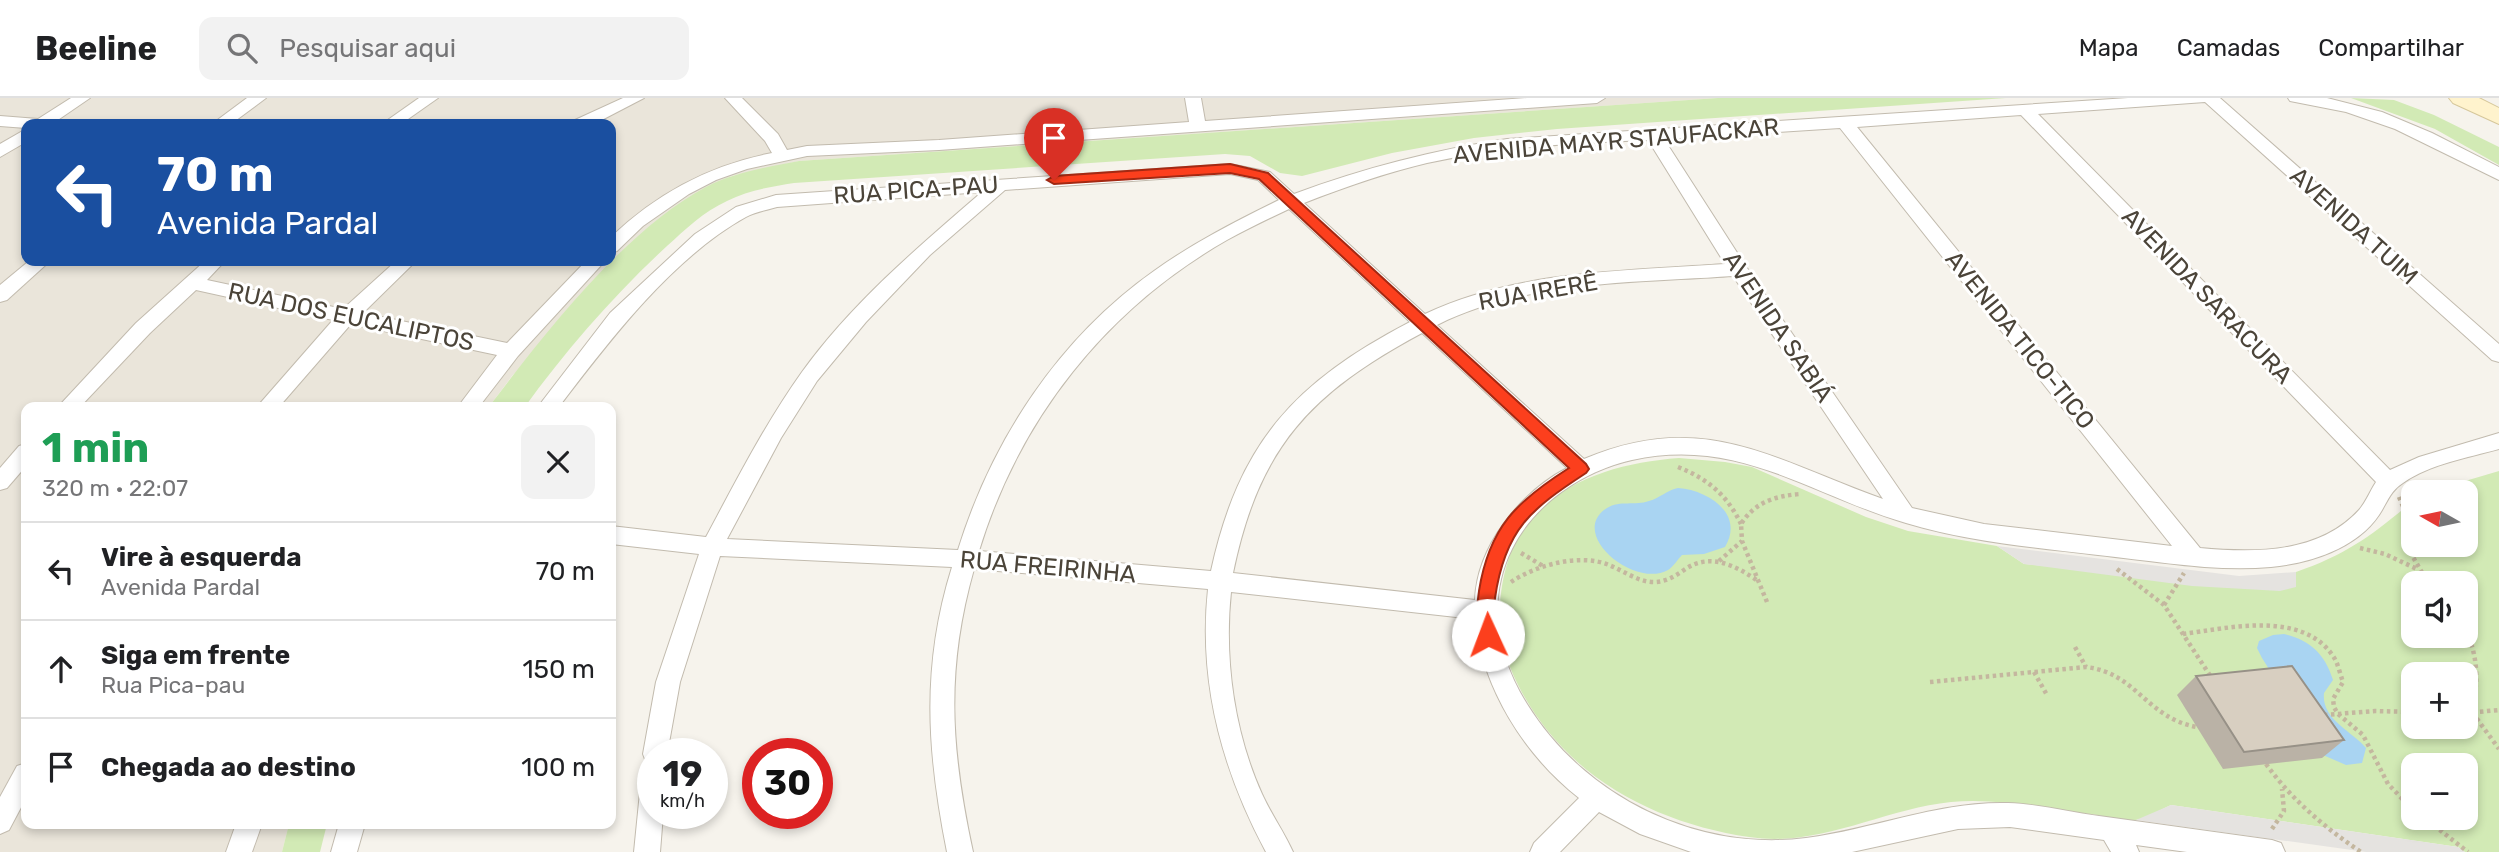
<!DOCTYPE html>
<html lang="pt">
<head>
<meta charset="utf-8">
<style>
  body { margin:0; font-family:Rubik,sans-serif; background:#f2f2f2; color:#202124; height:100vh; display:flex; flex-direction:column; font-size:26px; white-space:nowrap }
  * { box-sizing:border-box; margin:0 }
  p { font-size:23px; color:#757577 }
  .icon { flex:none; width:38px; height:38px; fill:none; stroke:currentColor; stroke-width:2; stroke-linecap:round; stroke-linejoin:round }
  .map { position:relative; flex:1; overflow:hidden }
  .side { position:absolute; left:21px; top:304px; width:595px; height:427px; display:flex; flex-direction:column; background:#fff; border-radius:14px; box-shadow:0 4px 10px #0003 }
  .side>* { flex:none }
  .guide { position:absolute; left:21px; top:21px; width:595px; height:147px; border-radius:14px; box-shadow:0 4px 10px #0003; background:#1a4fa0; color:#fff; overflow:hidden }
  .needle { width:46px; rotate:279deg }
  .tools { position:absolute; left:2401px; top:382px; display:grid; gap:14px }
  .tools a { display:grid; place-items:center; width:77px; height:77px; border-radius:14px; background:#fff; box-shadow:0 4px 10px #0003; font-size:35px }
  .speed { position:absolute; left:637px; top:640px; display:flex; gap:14px; font-size:35px; font-weight:700; text-align:center }
  .speed>* { display:grid; place-content:center; width:91px; height:91px; border-radius:50%; background:#fff; box-shadow:0 4px 10px #0003; line-height:1 }
  .speed small { font-size:18px; font-weight:400 }
  .speed .limit { border:10px solid #d22; background:#fff; color:#111 }
  .pin { position:absolute; display:grid; place-items:center; width:60px; height:60px; color:#fff; margin:-72px -30px; border-radius:50% 50% 50% 0; rotate:-45deg; box-shadow:0 0 7px #0007 }
  .pin .icon { rotate:45deg }
  .me { position:absolute; width:77px; margin:-38px; rotate:358deg; stroke-linejoin:round; filter:drop-shadow(0 0 5px #0008) }
  .turn { display:flex; align-items:center; gap:24px; height:147px; padding:0 21px; font-size:32px }
  .turn .icon { width:91px; height:91px; stroke-width:2.5 }
  .turn b { display:block; font-size:49px; line-height:60px }
  .round { display:grid; place-items:center; flex:none; width:74px; height:74px; border-radius:14px; background:#f2f2f2 }
  .headline { display:flex; align-items:center; justify-content:space-between; height:119px; padding:0 21px }
  h1 { font-size:42px; font-weight:700; line-height:52px; color:#1e9e55 }
  ul { padding:0; list-style:none }
  li { display:flex; align-items:center; gap:21px; height:98px; padding:0 21px; border-top:2px solid #e0e0e0 }
  li div { flex:1 }
  li b { display:block; font-size:26px }
  li em { font-style:normal }
  header { display:flex; align-items:center; gap:42px; box-sizing:border-box; height:98px; padding:0 35px; background:#fff; border-bottom:2px solid #e0e0e0 }
  header strong { font-size:33px }
  nav { display:flex; gap:38px; margin-inline-start:auto; font-size:24px }
  .search { width:490px; height:63px; background:#f2f2f2; display:flex; align-items:center; gap:18px; box-sizing:border-box; padding:0 24px; border-radius:14px; color:#757577; font-size:26px }
  .map>svg:first-child { display:block }
  .residential { fill:#eae5da; fill-rule:evenodd }
  .green { fill:#d2eab5; fill-rule:evenodd }
  .parking { fill:#e5e3e0 }
  .water { fill:#a9d4f2 }
  .lines { fill:none; stroke-linecap:round; stroke-linejoin:round }
  .street-casing { stroke:#c2bbae; stroke-width:2 }
  .secondary-casing { stroke:#d6c79b; stroke-width:2 }
  .path { stroke:#c4b79f; stroke-width:4.5; stroke-dasharray:3.5 3.5; stroke-linecap:butt }
  .street { fill:#fff; fill-rule:evenodd }
  .secondary { fill:#fff3cd; fill-rule:evenodd }
  .wall { fill:#bab2a6 }
  .building { fill:#d8cfc1; stroke:#979187; stroke-width:2 }
  .route { fill:#fc3f1d; stroke:#a42913; stroke-width:2 }
  .labels { text-anchor:middle; dominant-baseline:central; stroke-width:6; stroke-linejoin:round; paint-order:stroke }
  .street-label { font-size:24px; fill:#4b4439; stroke:#fff }
</style>
</head>
<body>
<header>
<strong>Beeline</strong>
<div class="search"><svg class="icon" aria-label="search" viewBox="0 0 24 24"><circle cx="10" cy="10" r="6"/><path d="M15 15l6 6"/></svg>Pesquisar aqui</div>
<nav><a>Mapa</a><a>Camadas</a><a>Compartilhar</a></nav>
</header>
<div class="map">
<svg width="2499" height="754" viewBox="0 0 2499 754">
  <rect width="100%" height="100%" fill="#f6f3ec"/>
  <path class="residential" d="M0 0H1718L799 63 732 78 707 89 512 278 488 310H26V726H289L282 754H0ZM26 26H611V163H26Z"/>
  <g class="green">
    <path d="M1718 0H2006L1557 31 1474 40 1392 55 1302 78 1280 75 1250 58 1225 56 794 85C771 89 748 92 727 103 703 114 686 131 667 148 614 197 566 252 524 310H488C544 236 624 133 706 89 735 74 768 69 799 63Z"/>
    <polygon points="2351,0 2394,2 2434,17 2499,49 2499,67 2435,31"/>
    <path d="M1679 360 1725 364 1752 369 1866 419 1908 433 1997 448 2024 466 2296 489V474C2348 456 2372 437 2413 403V446H2466V394H2428L2499 373V754H2465L2458 749 2171 707C2160 712 2147 720 2136 722 2122 724 2103 717 2089 716 2044 710 1997 700 1951 704 1882 711 1820 750 1749 739 1673 728 1596 694 1547 632 1527 607 1506 570 1501 537 1496 498 1506 446 1534 417 1572 378 1626 364 1679 360ZM2413 485H2466V537H2413ZM2413 576H2466V628H2413ZM2413 667H2466V719H2413Z"/>
    <polygon points="289,726 327,726 320,754 282,754"/>
  </g>
  <g class="parking">
    <polygon points="1997,448 2239,478 2296,474 2296,489 2280,493 2192,488 2024,466"/>
    <polygon points="2171,707 2458,749 2465,754 2366,754 2136,722"/>
  </g>
  <g class="water">
    <path d="M1678 390C1708 392 1745 416 1725 449L1704 456 1682 457C1678 461 1673 469 1668 472 1634 491 1567 435 1607 410 1620 402 1635 408 1649 403 1660 400 1667 392 1678 390Z"/>
    <path d="M2284 536C2310 542 2325 556 2333 582L2324 595C2321 621 2352 633 2366 650L2362 665 2346 667 2323 657 2262 560 2257 550 2259 543 2273 537Z"/>
  </g>
  <g class="lines">
    <defs>
      <g id="street">
        <polygon points="71,0 90,0 52,26 26,26 26,30 0,28 0,18 38,21"/>
        <polygon points="247,0 266,0 231,26 212,26"/>
        <polygon points="419,0 438,0 401,26 382,26"/>
        <polygon points="623,0 644,0 594,26 573,26 575,22"/>
        <path d="M725 0H742L778 36 787 52 807 48 939 42 1189 24 1185 0H1201L1205 23 1527 0H1605L1597 5 939 52 807 58 747 71 716 82 689 96 643 128 617 153 611 155V139C657 95 710 67 772 55L765 43Z"/>
        <path d="M2128 0H2220L2499 246V264L2492 262 2205 4 2038 16 2390 372 2419 359 2499 335V351C2467 360 2430 366 2403 385 2390 393 2387 405 2379 417 2356 451 2310 465 2271 469 2213 474 2155 463 2098 457 2033 449 1969 444 1906 425 1810 397 1738 338 1632 362 1583 373 1534 406 1512 451 1486 503 1497 558 1527 606 1585 700 1698 754 1806 740 1874 731 1939 703 2008 705 2038 706 2069 714 2099 718 2157 726 2214 734 2272 742L2281 745 2285 754H2187L2136 747 2139 754H2111L2104 742 2010 729 1958 731 1852 754H1691L1640 736 1599 714 1560 754H1530L1534 745 1579 700C1523 656 1484 591 1474 521L1231 494C1224 561 1234 634 1262 696 1271 716 1284 734 1293 754H1266C1222 672 1198 585 1208 491L974 471C945 573 951 652 973 754H947C927 654 921 568 952 469L720 458 680 584 667 656H653V666L646 664 643 656 656 584 699 456 611 446V428L706 439C736 383 765 326 802 274 852 205 918 149 982 94L777 109C767 112 755 114 746 119 672 160 609 243 558 310H537L610 215 695 136 736 109 776 97 1230 66 1270 74 1294 96C1364 70 1433 52 1507 41ZM2021 17 2376 384C2370 393 2366 404 2359 412 2319 456 2254 455 2200 450L1857 29ZM1840 30 2172 448 1984 426 1912 410 1745 167 1664 41ZM1648 42 1725 166C1625 173 1518 172 1425 216L1304 105C1345 89 1385 75 1427 65 1499 49 1574 45 1648 42ZM1230 76 1258 82 1279 102C1236 123 1193 145 1154 173 1059 240 992 342 958 452L727 441 781 340 817 283 866 224 930 157 1005 92ZM1289 111 1410 224C1295 284 1239 344 1211 473L979 453C1019 321 1106 211 1227 142 1247 131 1268 121 1289 111ZM1733 178 1883 401C1773 362 1704 310 1584 361L1437 227C1527 182 1635 185 1733 178ZM1422 235 1567 370C1520 395 1477 448 1475 502L1233 475C1259 349 1310 295 1422 235Z"/>
        <polygon points="2288,0 2327,0 2382,14 2432,35 2499,69 2499,82 2395,31 2346,14 2290,3"/>
        <polygon points="26,31 26,44 0,59 0,46"/>
        <polygon points="29,163 50,163 7,202 0,204 0,187"/>
        <polygon points="205,163 225,163 207,182 343,211 396,163 416,163 363,215 507,245 586,163 605,163 518,258 478,310 457,310 497,257 351,226 278,310 256,310 333,222 196,192 150,235 79,310 57,310 136,225"/>
        <polygon points="26,346 26,368 7,390 0,392 0,370 19,348"/>
        <polygon points="26,665 26,700 9,732 0,736 0,699 17,668"/>
        <polygon points="653,673 653,716 663,716 660,754 634,754 641,684 644,676"/>
        <polygon points="236,726 262,726 252,754 226,754"/>
        <polygon points="339,726 365,726 357,754 331,754"/>
      </g>
      <polygon id="secondary" points="2449,0 2479,0 2499,10 2499,26 2453,5"/>
    </defs>
    <use href="#street" class="street-casing"/>
    <use href="#secondary" class="secondary-casing"/>
    <g class="path">
      <path d="M1678 369C1708 381 1727 397 1741 426"/>
      <polyline points="2399,399 2407,418 2413,459 2428,485"/>
      <polyline points="2360,450 2385,456 2417,471"/>
      <polyline points="1521,455 1543,468"/>
      <polyline points="1719,463 1742,443"/>
      <polyline points="2117,471 2164,507 2211,579"/>
      <path d="M1511 484C1536 467 1580 455 1609 467 1624 473 1638 484 1654 484 1666 484 1675 478 1684 472 1709 454 1735 467 1758 483"/>
      <path d="M1767 504 1742 443 1741 426C1755 404 1775 398 1800 396"/>
      <polyline points="2164,507 2184,475"/>
      <path d="M2466 533C2479 560 2478 586 2472 614L2499 651"/>
      <path d="M2183 536C2229 530 2302 512 2333 558 2338 565 2340 576 2343 584L2333 601 2334 609 2338 616 2363 637 2388 686 2413 712"/>
      <polyline points="2075,549 2086,569"/>
      <polyline points="2034,574 2047,597"/>
      <path d="M1930 584 2086 569C2137 575 2146 620 2197 629"/>
      <polyline points="2466,615 2499,612"/>
      <polyline points="2324,617 2375,613 2413,614"/>
      <path d="M2266 666C2292 702 2324 729 2361 754"/>
      <polyline points="2423,719 2468,754"/>
      <polyline points="2272,731 2284,713 2282,691"/>
    </g>
    <use href="#street" class="street"/>
    <use href="#secondary" class="secondary"/>
  </g>
  <polygon class="wall" points="2196,578 2344,642 2322,660 2223,671 2177,597"/>
  <polygon class="building" points="2292,568 2344,642 2244,654 2196,578"/>
  <path class="route" d="M1230 66 1268 75 1586 366 1589 371 1586 375C1531 411 1505 431 1495 500 1493 513 1499 531 1494 542L1488 544 1481 542C1474 527 1477 509 1479 493 1489 429 1517 403 1569 370L1259 81 1230 75 1054 86 1047 82 1054 78Z"/>
  <g class="labels">
    <g class="street-label">
      <text transform="translate(1616 43) rotate(-5)">AVENIDA MAYR STAUFACKAR</text>
      <text transform="translate(916 92) rotate(-4)">RUA PICA-PAU</text>
      <text transform="translate(2354 128) rotate(42)">AVENIDA TUIM</text>
      <text transform="translate(1538 194) rotate(-10)">RUA IRERÊ</text>
      <text transform="translate(2207 198) rotate(46)">AVENIDA SARACURA</text>
      <text transform="translate(351 219) rotate(12)">RUA DOS EUCALIPTOS</text>
      <text transform="translate(1778 229) rotate(56)">AVENIDA SABIÁ</text>
      <text transform="translate(2020 242) rotate(51)">AVENIDA TICO-TICO</text>
      <text transform="translate(1048 469) rotate(5)">RUA FREIRINHA</text>
    </g>
  </g>
</svg>
<div class="tools">
<a><svg class="needle" viewBox="-14 -14 28 28"><path d="M0-13l5 13h-10z" fill="#e53935"/><path d="M0 13l5-13h-10z" fill="#757577"/></svg></a>
<a><svg class="icon" aria-label="sound" viewBox="0 0 24 24"><path d="M4 9h4l5-4v14l-5-4H4zM17 9q2 3 0 6"/></svg></a>
<a>+</a>
<a>−</a>
</div>
<div class="speed"><div>19<small>km/h</small></div><div class="limit">30</div></div>
<div class="pin" style="left:1054px;top:82px;background:#d93025"><svg class="icon" aria-label="arrive" viewBox="0 0 24 24"><path d="M6 21V4h12l-3 4 3 4H6"/></svg></div>
<svg class="me" style="left:1488px;top:537px" viewBox="-20 -20 40 40"><circle r="19" fill="#fff"/><path d="M0-13L10 11 0 6-10 11z" fill="#fc3f1d"/></svg>
<div class="guide">
<div class="turn"><svg class="icon" aria-label="left" viewBox="0 0 24 24"><path d="M17 20v-9H6M10 6l-5 5 5 5"/></svg><div><b>70 m</b>Avenida Pardal</div></div>
</div>
<section class="side">
<div class="headline"><div><h1>1 min</h1><p>320 m · 22:07</p></div><a class="round"><svg class="icon" aria-label="close" viewBox="0 0 24 24"><path d="M6 6l12 12M18 6L6 18"/></svg></a></div>
<ul>
<li><svg class="icon" aria-label="left" viewBox="0 0 24 24"><path d="M17 20v-9H6M10 6l-5 5 5 5"/></svg><div><b>Vire à esquerda</b><p>Avenida Pardal</p></div><em>70 m</em></li>
<li><svg class="icon" aria-label="ahead" viewBox="0 0 24 24"><path d="M12 20V5M6 11l6-6 6 6"/></svg><div><b>Siga em frente</b><p>Rua Pica-pau</p></div><em>150 m</em></li>
<li><svg class="icon" aria-label="arrive" viewBox="0 0 24 24"><path d="M6 21V4h12l-3 4 3 4H6"/></svg><div><b>Chegada ao destino</b></div><em>100 m</em></li>
</ul>
</section>
</div>
</body>
</html>
